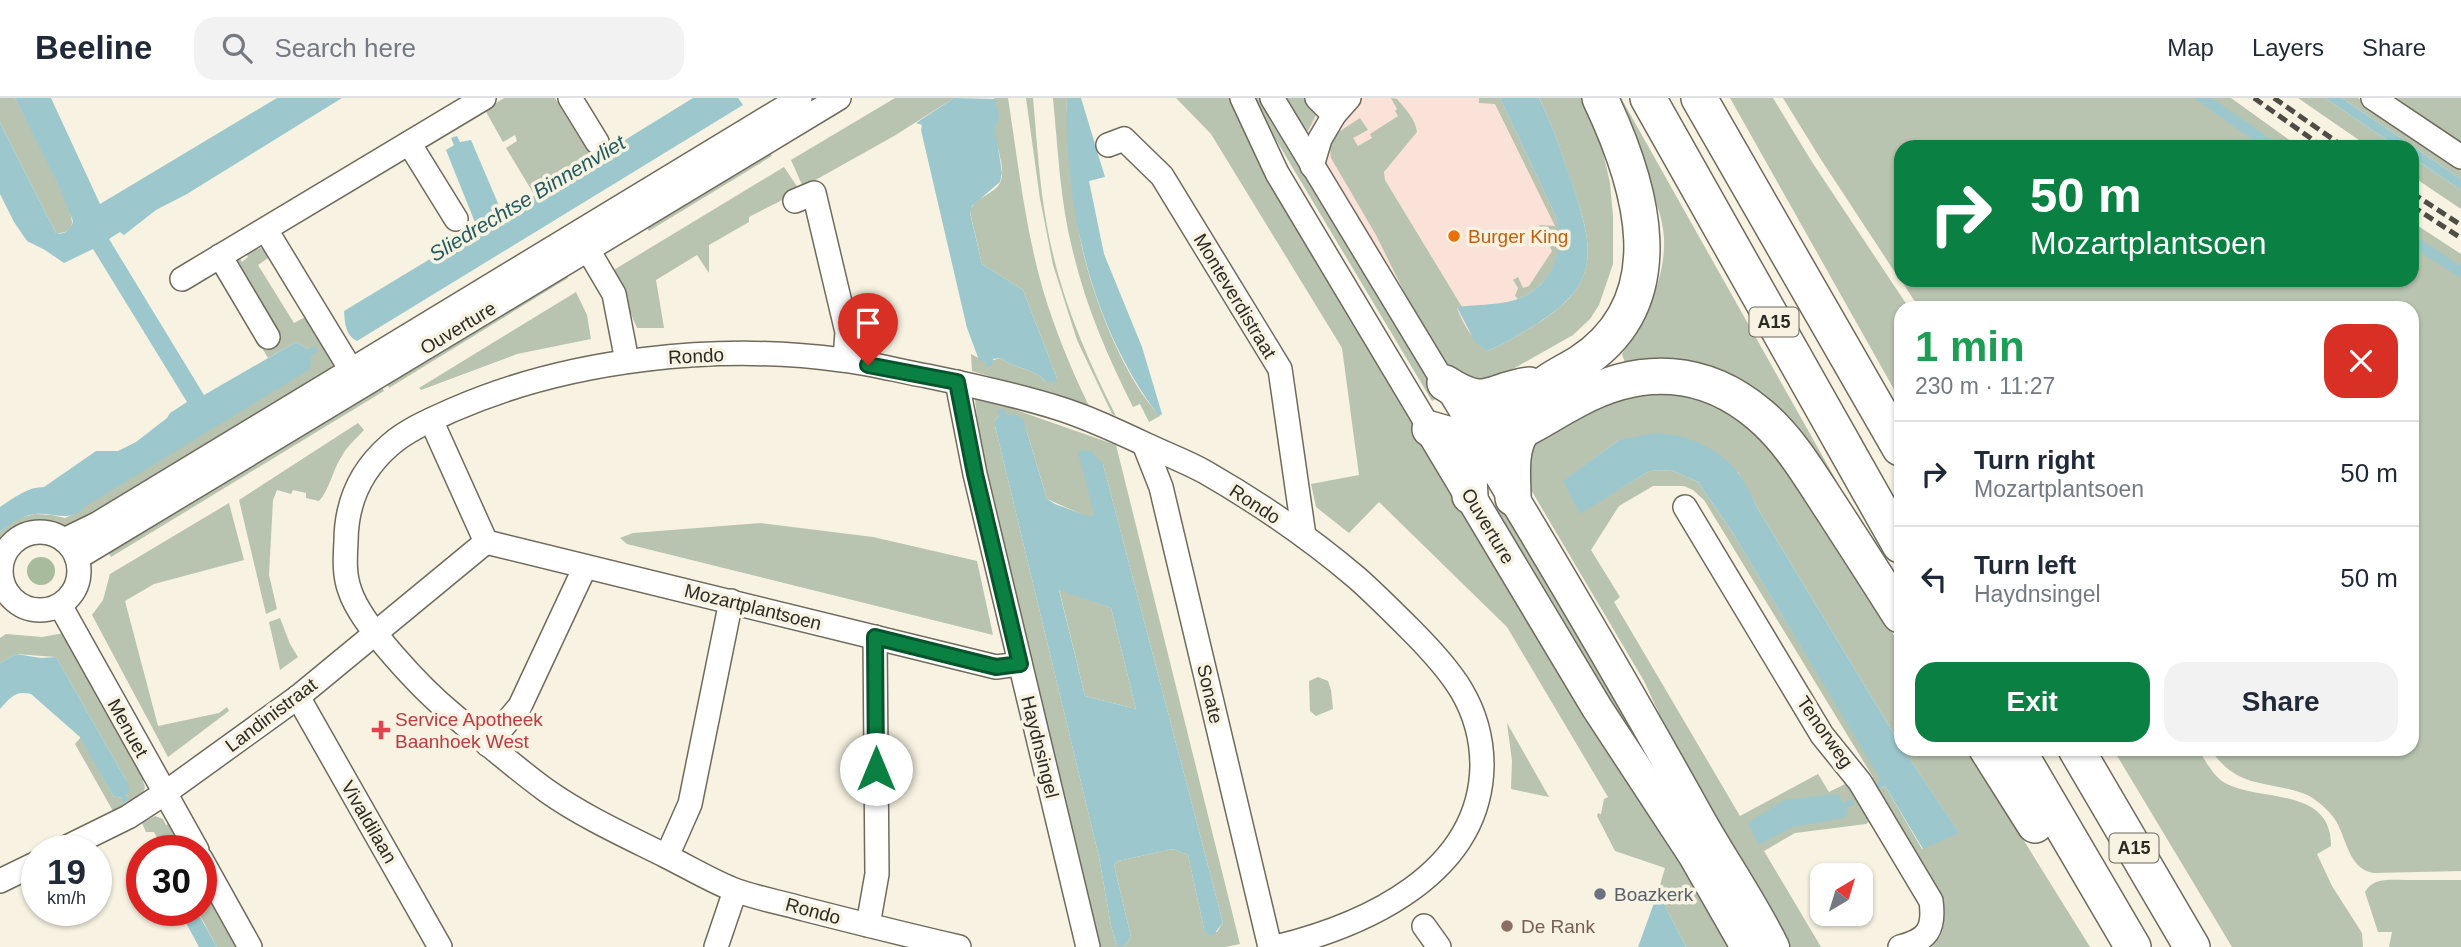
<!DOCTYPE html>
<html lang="en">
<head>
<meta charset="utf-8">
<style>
  body { margin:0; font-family:Arial,sans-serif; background:#f2f2f3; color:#1f2937; height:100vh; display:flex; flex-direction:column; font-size:26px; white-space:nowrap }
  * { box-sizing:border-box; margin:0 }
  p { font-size:23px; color:#747a83 }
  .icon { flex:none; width:38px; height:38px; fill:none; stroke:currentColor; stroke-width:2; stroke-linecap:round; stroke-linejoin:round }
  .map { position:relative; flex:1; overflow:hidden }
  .drawer { position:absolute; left:1894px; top:203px; width:525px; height:455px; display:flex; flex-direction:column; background:#fff; border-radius:21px; box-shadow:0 2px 5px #0004 }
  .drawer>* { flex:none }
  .top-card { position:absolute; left:1894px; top:42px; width:525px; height:147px; border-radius:21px; box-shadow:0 2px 5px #0004; background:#0b8043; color:#fff; overflow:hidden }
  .needle { width:46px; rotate:38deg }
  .fabs { position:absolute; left:1810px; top:765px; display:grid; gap:14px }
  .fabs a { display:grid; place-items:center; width:63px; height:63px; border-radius:14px; background:#fff; box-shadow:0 2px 5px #0004; font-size:35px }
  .speed { position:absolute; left:21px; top:737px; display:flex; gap:14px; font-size:35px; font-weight:700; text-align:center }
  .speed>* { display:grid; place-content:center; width:91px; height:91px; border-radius:50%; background:#fff; box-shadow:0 2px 5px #0004; line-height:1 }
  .speed small { font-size:18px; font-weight:400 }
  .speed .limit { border:10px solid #d22; background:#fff; color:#111 }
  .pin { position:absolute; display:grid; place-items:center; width:60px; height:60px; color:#fff; margin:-72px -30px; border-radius:50% 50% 50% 0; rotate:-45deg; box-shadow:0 0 7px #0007 }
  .pin .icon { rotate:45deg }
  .me { position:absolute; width:77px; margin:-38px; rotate:0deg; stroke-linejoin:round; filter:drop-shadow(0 0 5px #0008) }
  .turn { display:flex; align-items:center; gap:24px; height:147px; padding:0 21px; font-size:32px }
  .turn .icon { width:91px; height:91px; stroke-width:2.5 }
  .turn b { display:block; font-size:49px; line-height:60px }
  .round { display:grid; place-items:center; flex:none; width:74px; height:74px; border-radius:21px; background:#f2f2f3 }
  .summary { display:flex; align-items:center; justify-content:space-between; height:119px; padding:0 21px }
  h1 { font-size:42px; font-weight:700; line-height:52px; color:#1e9e55 }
  .primary-button { display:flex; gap:14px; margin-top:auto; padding:14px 21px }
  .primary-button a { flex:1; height:80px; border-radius:21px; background:#0b8043; color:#fff; font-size:28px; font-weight:700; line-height:80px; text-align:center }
  .primary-button a+a { background:#f2f2f3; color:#1f2937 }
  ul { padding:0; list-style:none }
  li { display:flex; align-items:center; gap:21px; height:105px; padding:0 21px; border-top:2px solid #e0e1e3 }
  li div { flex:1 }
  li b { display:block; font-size:26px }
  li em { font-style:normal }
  header { display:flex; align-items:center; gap:42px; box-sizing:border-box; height:98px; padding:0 35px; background:#fff; border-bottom:2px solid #e0e1e3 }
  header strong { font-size:33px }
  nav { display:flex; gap:38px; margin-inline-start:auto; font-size:24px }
  .search { width:490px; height:63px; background:#f2f2f3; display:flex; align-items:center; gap:18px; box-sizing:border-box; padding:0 24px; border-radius:21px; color:#747a83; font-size:26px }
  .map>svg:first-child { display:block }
  .industrial { fill:#fbe2d9 }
  .green { fill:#b8c3b0; fill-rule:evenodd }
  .forest { fill:#a9bb9d }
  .water { fill:#9cc8cd; fill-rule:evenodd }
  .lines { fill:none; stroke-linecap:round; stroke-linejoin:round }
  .minor-casing { stroke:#6f6b5c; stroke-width:26 }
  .major-casing { stroke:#6f6b5c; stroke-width:33 }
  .highway-casing { stroke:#6f6b5c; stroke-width:38 }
  .minor { stroke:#fff; stroke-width:23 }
  .major { stroke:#fff; stroke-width:30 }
  .highway { stroke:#fff; stroke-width:35 }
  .rail { stroke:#4e4c44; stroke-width:5; stroke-dasharray:10 5; stroke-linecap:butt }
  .route-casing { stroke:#07532c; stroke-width:18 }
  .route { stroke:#0b8043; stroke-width:12 }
  .food-dot { fill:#e8710a; stroke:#f7f2e1; stroke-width:2.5 }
  .health-dot { fill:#e0444e; stroke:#f7f2e1; stroke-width:2.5 }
  .worship-dot { fill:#6b7280; stroke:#f7f2e1; stroke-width:2.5 }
  .education-dot { fill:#8d6e63; stroke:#f7f2e1; stroke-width:2.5 }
  .labels { text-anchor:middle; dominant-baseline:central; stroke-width:7; stroke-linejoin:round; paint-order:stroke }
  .shield { fill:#f7f2e1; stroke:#6a675d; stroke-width:2 }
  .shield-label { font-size:18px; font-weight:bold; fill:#2d2b25 }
  .food-label { font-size:19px; fill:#c56008; stroke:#f7f2e1; text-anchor:start }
  .street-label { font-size:19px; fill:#2d2b25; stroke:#f7f2e1 }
  .health-label { font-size:19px; fill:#be3a42; stroke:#f7f2e1; text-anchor:start }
  .worship-label { font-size:19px; fill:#5b616d; stroke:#f7f2e1; text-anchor:start }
  .education-label { font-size:19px; fill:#785e54; stroke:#f7f2e1; text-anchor:start }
  .water-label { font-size:21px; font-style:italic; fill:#215c62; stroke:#f7f2e1 }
</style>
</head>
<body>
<header>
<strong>Beeline</strong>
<div class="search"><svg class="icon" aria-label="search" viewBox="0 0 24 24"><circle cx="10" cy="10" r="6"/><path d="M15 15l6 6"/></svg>Search here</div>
<nav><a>Map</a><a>Layers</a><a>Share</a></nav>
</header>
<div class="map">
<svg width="2461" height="849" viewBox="0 0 2461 849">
  <rect width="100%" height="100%" fill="#f7f2e1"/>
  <polygon class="industrial" points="1283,0 1516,0 1576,130 1563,191 1449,263"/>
  <g class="green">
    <path d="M0 0H15C25 19 74 110 72 125 71 134 63 135 56 135L0 25Z"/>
    <polygon points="504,0 555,0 582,44 588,41 604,41 610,51 535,98 506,50 517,43 515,37 503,44 485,12"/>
    <polygon points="895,0 954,0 894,38 803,89 791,62"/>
    <path d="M994 0H1008C1018 64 1025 130 1043 192 1055 232 1071 271 1089 308L1081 305 1079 311 1025 289 972 273 971 256 986 264 1001 260C1014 271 1034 270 1045 283L1057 280 1023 192 982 166 970 114C973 101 989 98 998 88 1009 75 995 48 995 32 995 17 1000 17 994 0Z"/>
    <path d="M1026 0H1033C1037 43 1039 85 1047 128 1059 195 1085 257 1116 318L1112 316 1077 242 1053 167 1040 101Z"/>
    <path d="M1053 0H1067C1066 21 1069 43 1071 64 1074 85 1075 107 1078 128 1086 183 1121 278 1160 318L1149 324 1140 306 1133 309C1108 259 1086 209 1073 154 1060 104 1058 51 1053 0Z"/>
    <polygon points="1176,0 1233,0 1267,70 1700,798 1718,818 1739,849 1686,849 1658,794 1665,770 1615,753 1597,718 1598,715 1601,716 1604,701 1608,699 1507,529 1379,404 1349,435 1316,409 1311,386 1359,377 1342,250 1211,36"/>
    <polygon points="1251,0 1260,0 1441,298 1432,303"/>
    <polygon points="1281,0 1304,0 1317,15 1308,33 1306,34"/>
    <path d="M1391 0 1397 1C1406 12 1415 20 1417 34L1384 74 1385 82 1462 209 1457 210C1463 227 1473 242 1487 253 1502 248 1516 238 1530 230 1603 187 1595 151 1570 80 1561 53 1552 26 1539 0H1583L1602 50 1610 85 1613 118V166L1599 207 1590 221 1573 237 1490 284 1454 280 1419 224 1376 137 1331 60 1330 50 1334 37 1360 20 1368 32 1353 40 1358 48 1372 40 1370 36 1398 18 1395 13 1397 11Z"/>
    <path d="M1479 0H1500L1556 119C1567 154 1552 187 1518 201L1515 198 1518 190 1513 182 1518 179 1523 190 1529 188 1552 153 1539 127 1555 128 1495 6 1479 5Z"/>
    <path d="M1607 0H1621L1890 478 1782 327 1626 268 1622 256C1644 223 1666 181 1664 140 1663 102 1625 37 1607 0Z"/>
    <polygon points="1730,0 1773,0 1812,64 1909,210 1900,210 1900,302"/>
    <polygon points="1783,0 2231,0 2299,49 1900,49 1900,182 1820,60"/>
    <polygon points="2298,0 2325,0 2397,49 2369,49"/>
    <polygon points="2342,0 2358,0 2461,70 2461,81"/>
    <polygon points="2389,0 2461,0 2461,49"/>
    <polygon points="766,49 772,58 649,133 643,124"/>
    <polygon points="2412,59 2461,92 2461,111 2412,78"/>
    <polygon points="784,69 800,93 749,119 749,124 709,147 709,175 697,157 656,182 664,230 637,230 612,173"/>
    <path d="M2412 124 2461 156V773L2374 775C2347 771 2347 738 2334 720 2329 713 2321 706 2314 701 2306 695 2294 692 2284 690 2249 683 2232 682 2210 651H2412V210H1919L1901 182H2412Z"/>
    <polygon points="261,150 268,153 271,158 258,167 294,225 307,218 332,259 334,272 82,429 59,433 45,429 25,432 9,442 0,457 0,434 16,421 35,416 52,417 65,420 83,412 83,409 311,257 308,251 296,244 268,260 261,248 273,241 232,164 239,159 242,164 248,159 246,155"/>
    <polygon points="563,172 568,180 389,290 385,281"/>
    <polygon points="576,194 587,217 591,241 517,256 421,292 419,290"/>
    <polygon points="379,284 384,293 111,459 106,450"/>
    <path d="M1655 294 1696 297 1757 332 1816 413 1900 547V646L1758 411 1738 374 1619 342 1564 383 1580 415 1649 373 1671 372 1698 384 1734 437 1882 682 1874 688 1877 692 1885 688 1922 751 1958 734 1903 651H1967L2090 849H1932C1944 837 1946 824 1942 808L1868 683 1873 679 1704 402 1693 392 1684 388H1653L1619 408 1591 452 1620 499 1614 504 1740 718 1818 676 1829 694 1847 685 1853 691 1871 722 1866 726 1795 735 1764 753 1821 849H1780L1707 718 1644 583 1524 380 1528 348 1574 318 1630 298Z"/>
    <path d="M975 301 999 306 1116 347 1240 846 1225 849H1097L983 375ZM999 318 1027 334 1047 401 1090 420 1094 416 1103 366 1223 825 1217 834 1204 831 1188 757 1173 751 1118 763 1114 767 1131 839 1124 848H1117L1111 828 1099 759 995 328V322Z"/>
    <path d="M358 325 364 332C357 340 347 348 342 358 333 371 329 393 319 403L306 400V395L293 392 291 396 277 392 273 402 269 477 277 511 266 516 239 402Z"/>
    <polygon points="1503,403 1591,551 1739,827 1492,409"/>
    <polygon points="229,405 244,462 154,486 125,503 158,628 219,615 227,609 229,613 168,659 92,517 103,502 110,476"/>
    <polygon points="761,425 873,439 977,463 993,537 627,446 620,440 633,435"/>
    <polygon points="1059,491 1111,510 1136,611 1085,598"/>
    <polygon points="280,520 290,546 298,559 280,572 269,524"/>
    <polygon points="64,535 146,681 143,683 145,689 143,696 113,713 75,646 81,639 113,698 121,700 125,705 128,702 126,696 126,682 56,559 16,556 0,565 0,540 6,536 42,539"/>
    <polygon points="1318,579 1328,583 1331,592 1333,611 1316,618 1310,613 1309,583"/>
    <polygon points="1507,625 1549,699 1511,691 1512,663"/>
    <path d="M2113 651H2198C2205 662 2213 678 2225 685 2258 704 2332 688 2331 748L2317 756 2332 788 2362 835 2363 849H2232Z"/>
    <polygon points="155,718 163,721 166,727 172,724 187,752 164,752 154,734 146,734 142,725"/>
    <polygon points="201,778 241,849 217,849 197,812 201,812"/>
    <path d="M2405 782H2461V849H2389L2392 834H2378L2365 794C2373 779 2391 782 2405 782Z"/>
  </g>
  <circle class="forest" cx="41" cy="473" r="14"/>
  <g class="water">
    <path d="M15 0H51L100 106 277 0H342L187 96 156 112 124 137 120 134 109 141 204 297 296 244 308 251 315 248 318 253 311 257 310 271 84 409 83 412C66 424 53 414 35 416 21 418 11 425 0 434V409C14 400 27 389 44 389L96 353H118L136 344 167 320 170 315 187 304 93 151 64 165 45 152 27 143 14 124 0 96V25L56 135C65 137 71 132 73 123L57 84Z"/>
    <path d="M693 0H738L743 7 357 243C345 237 345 225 344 213L478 132 446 52 454 47 451 40 457 38 460 44 471 42 503 117Z"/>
    <path d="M954 0 995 1 999 18 995 30 1002 75 1000 84 972 108 970 115 982 166 1023 192 1057 280 1054 284 1045 283C1034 270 1014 271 1001 260L993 261 992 267 986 269V264L979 262 967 230 921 32 922 27 916 25Z"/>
    <path d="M1067 0H1081L1105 79 1089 83 1104 156 1142 249 1162 316 1159 318C1092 230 1064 110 1067 0Z"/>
    <path d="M1500 0H1539C1553 28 1562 56 1572 85 1596 156 1600 188 1530 230 1516 238 1502 248 1487 253L1475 244 1457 209C1474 207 1491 207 1507 204 1548 196 1567 156 1556 119Z"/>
    <polygon points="2194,0 2212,0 2282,49 2263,49"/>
    <polygon points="2325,0 2342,0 2461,81 2461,92 2412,59 2412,49 2397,49"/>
    <polygon points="2412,136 2461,168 2461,180 2412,149"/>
    <path d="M1004 311 1006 317 1014 316 1023 321 1047 401 1055 406 1090 419 1094 416 1078 355 1081 352 1091 353 1103 366 1223 825 1213 837H1208L1204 831 1188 757 1173 751 1118 763 1114 767 1131 839 1124 848H1117L1111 828 1099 759 995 328V322L999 318 997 312ZM1059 492 1111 510 1136 611 1085 598Z"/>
    <path d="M1654 335C1686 336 1715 348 1736 372 1745 383 1751 398 1758 411L1900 646V651H1903L1959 735 1923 751 1885 688 1877 692 1874 688 1881 682 1734 437 1698 384 1671 372 1649 373 1580 416 1563 383 1619 342Z"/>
    <path d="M16 556 41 560 56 559 126 682 130 691 126 697 129 702 124 705 121 700 113 698 80 639 31 596C15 592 10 600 0 611V565Z"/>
    <polygon points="1838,696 1843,705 1852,701 1855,706 1846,710 1848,715 1844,720 1792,729 1759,747 1748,725 1784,702"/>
    <polygon points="1658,794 1686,849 1638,849"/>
    <polygon points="179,812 196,812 217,849 199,849"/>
  </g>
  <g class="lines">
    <defs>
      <g id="minor">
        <polyline points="570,0 597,44"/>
        <polyline points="1242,0 1277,75 1430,331"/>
        <polyline points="1272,0 1478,341"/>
        <polyline points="1317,0 1334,17"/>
        <polyline points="2373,0 2461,59"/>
        <polyline points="409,45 456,121"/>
        <polyline points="1108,47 1124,41 1162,78 1280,271 1304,438"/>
        <polyline points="1312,68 1320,41 1334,17 1349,0"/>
        <polyline points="795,103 814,95 847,234 845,262"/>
        <polyline points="266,132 359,285"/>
        <polyline points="581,140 614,196 627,263"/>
        <polyline points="220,158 268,239"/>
        <polyline points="182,181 484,0"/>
        <polyline points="957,284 975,376 1088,849"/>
        <polyline points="431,322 486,444"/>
        <polyline points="1144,346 1161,389 1270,849"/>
        <path d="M1685 409 1822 637 1860 684 1931 803C1935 832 1927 842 1900 849"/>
        <circle cx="40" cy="473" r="39"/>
        <polyline points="64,442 97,426 800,0"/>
        <polyline points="486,444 996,569 1020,566"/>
        <polyline points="77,460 839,0"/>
        <polyline points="60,507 197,752"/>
        <polyline points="298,599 440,849"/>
        <polyline points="488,647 520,608 585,469"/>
        <polyline points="61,752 128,719 165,695 298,599 486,444"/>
        <polyline points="667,758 690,706 731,503"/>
        <polyline points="201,761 250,849"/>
        <polyline points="0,783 37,765"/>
        <polyline points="868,827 877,776 875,539"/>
        <polyline points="1424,828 1439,849"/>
        <polyline points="716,849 735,793"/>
        <path d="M959 849C907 837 855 824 804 811 780 804 755 800 732 791 710 782 688 769 666 758 626 738 584 719 547 693 514 669 483 642 451 615 422 591 361 527 350 493 344 477 345 461 346 444 346 405 360 373 390 347 408 331 433 321 455 311 570 261 717 245 842 262 870 265 899 273 927 278 971 287 1016 297 1058 310 1090 320 1119 334 1149 348 1168 357 1187 364 1205 374 1259 405 1310 440 1357 480 1375 496 1393 514 1410 531 1451 572 1482 608 1482 668 1480 776 1366 827 1276 849"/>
      </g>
      <g id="major">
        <polyline points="1430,331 1597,610 1694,758 1746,849"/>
        <path d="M1478 341C1554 466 1628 592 1699 720 1723 763 1752 804 1774 849"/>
      </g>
      <g id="highway">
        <polyline points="1648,0 1900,447"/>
        <polyline points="1699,0 1900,350"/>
        <path d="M1445 285C1487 312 1487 293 1529 287"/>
        <path d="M1430 331C1505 355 1514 335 1578 301 1641 267 1705 270 1760 317 1791 343 1812 381 1834 414 1856 448 1878 482 1900 517"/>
        <path d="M1470 398C1469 378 1467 360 1478 341 1487 325 1503 317 1518 307 1528 300 1537 291 1548 284 1558 277 1569 272 1580 265 1677 202 1641 86 1600 0"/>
        <path d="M1513 400C1513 378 1509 352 1522 333"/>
        <polyline points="1987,651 2035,727"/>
        <polyline points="2017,651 2133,849"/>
        <polyline points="2076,651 2192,849"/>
      </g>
    </defs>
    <use href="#minor" class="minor-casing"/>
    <use href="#major" class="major-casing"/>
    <use href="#highway" class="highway-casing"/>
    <use href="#minor" class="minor"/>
    <use href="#major" class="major"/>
    <use href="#highway" class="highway"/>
    <g class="rail">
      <polyline points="2254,0 2323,49"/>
      <polyline points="2274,0 2344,49"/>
      <polyline points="2412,95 2461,127"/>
      <polyline points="2412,108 2461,140"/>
    </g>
  </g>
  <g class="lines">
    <defs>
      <polyline id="route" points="868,267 957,284 975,376 1020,566 996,569 875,539 876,671"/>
    </defs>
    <use href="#route" class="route-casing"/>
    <use href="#route" class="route"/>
  </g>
  <circle class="food-dot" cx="1454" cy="138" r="7"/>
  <path class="health-dot" d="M377.5 621.5h7v7h7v7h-7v7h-7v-7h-7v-7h7z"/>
  <circle class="worship-dot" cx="1600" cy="796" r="7"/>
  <circle class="education-dot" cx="1507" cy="828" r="7"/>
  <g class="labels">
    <g class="shield">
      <rect x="1749.5" y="209.5" width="49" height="29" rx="5"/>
      <rect x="2109.5" y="735.5" width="49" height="29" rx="5"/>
    </g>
    <g class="shield-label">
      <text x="1774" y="224">A15</text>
      <text x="2134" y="750">A15</text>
    </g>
    <g class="food-label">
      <text x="1468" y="138">Burger King</text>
    </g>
    <g class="street-label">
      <text transform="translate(1235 198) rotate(59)">Monteverdistraat</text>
      <text transform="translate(458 230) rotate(-31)">Ouverture</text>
      <text transform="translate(696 258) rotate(-3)">Rondo</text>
      <text transform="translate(1255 406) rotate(33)">Rondo</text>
      <text transform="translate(1488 428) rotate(59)">Ouverture</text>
      <text transform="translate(753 509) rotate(14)">Mozartplantsoen</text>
      <text transform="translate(1210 596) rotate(77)">Sonate</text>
      <text transform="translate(271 617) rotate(-37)">Landinistraat</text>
      <text transform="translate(128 630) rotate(61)">Menuet</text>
      <text transform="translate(1825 634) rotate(55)">Tenorweg</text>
      <text transform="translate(1040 649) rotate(76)">Haydnsingel</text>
      <text transform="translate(369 724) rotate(60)">Vivaldilaan</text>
      <text transform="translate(813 813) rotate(15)">Rondo</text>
    </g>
    <g class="health-label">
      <text x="395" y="621">Service Apotheek<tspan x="395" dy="22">Baanhoek West</tspan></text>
    </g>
    <g class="worship-label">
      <text x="1614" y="796">Boazkerk</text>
    </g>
    <g class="education-label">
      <text x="1521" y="828">De Rank</text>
    </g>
    <g class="water-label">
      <text transform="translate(527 100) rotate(-31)">Sliedrechtse Binnenvliet</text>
    </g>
  </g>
</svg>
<div class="fabs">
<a><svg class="needle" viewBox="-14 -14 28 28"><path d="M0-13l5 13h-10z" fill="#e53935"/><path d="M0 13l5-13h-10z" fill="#747a83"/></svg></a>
</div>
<div class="speed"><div>19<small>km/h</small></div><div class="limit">30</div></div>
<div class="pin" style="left:868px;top:267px;background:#d93025"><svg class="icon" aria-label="arrive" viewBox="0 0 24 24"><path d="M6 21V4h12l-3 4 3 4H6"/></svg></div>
<svg class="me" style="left:876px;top:671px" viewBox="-20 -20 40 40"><circle r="19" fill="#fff"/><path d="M0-13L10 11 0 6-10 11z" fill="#0b8043"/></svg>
<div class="top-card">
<div class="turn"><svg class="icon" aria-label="right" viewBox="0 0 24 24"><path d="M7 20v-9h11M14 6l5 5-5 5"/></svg><div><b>50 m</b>Mozartplantsoen</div></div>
</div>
<section class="drawer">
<div class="summary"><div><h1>1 min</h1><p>230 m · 11:27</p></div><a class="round" style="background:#d93025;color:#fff"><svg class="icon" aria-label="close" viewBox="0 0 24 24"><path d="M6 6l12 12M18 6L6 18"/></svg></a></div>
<ul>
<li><svg class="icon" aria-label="right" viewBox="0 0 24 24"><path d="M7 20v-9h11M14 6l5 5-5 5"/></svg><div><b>Turn right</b><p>Mozartplantsoen</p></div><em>50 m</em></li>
<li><svg class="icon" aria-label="left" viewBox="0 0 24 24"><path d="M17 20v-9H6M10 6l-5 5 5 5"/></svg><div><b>Turn left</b><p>Haydnsingel</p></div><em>50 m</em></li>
</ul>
<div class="primary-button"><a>Exit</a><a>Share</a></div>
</section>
</div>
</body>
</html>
